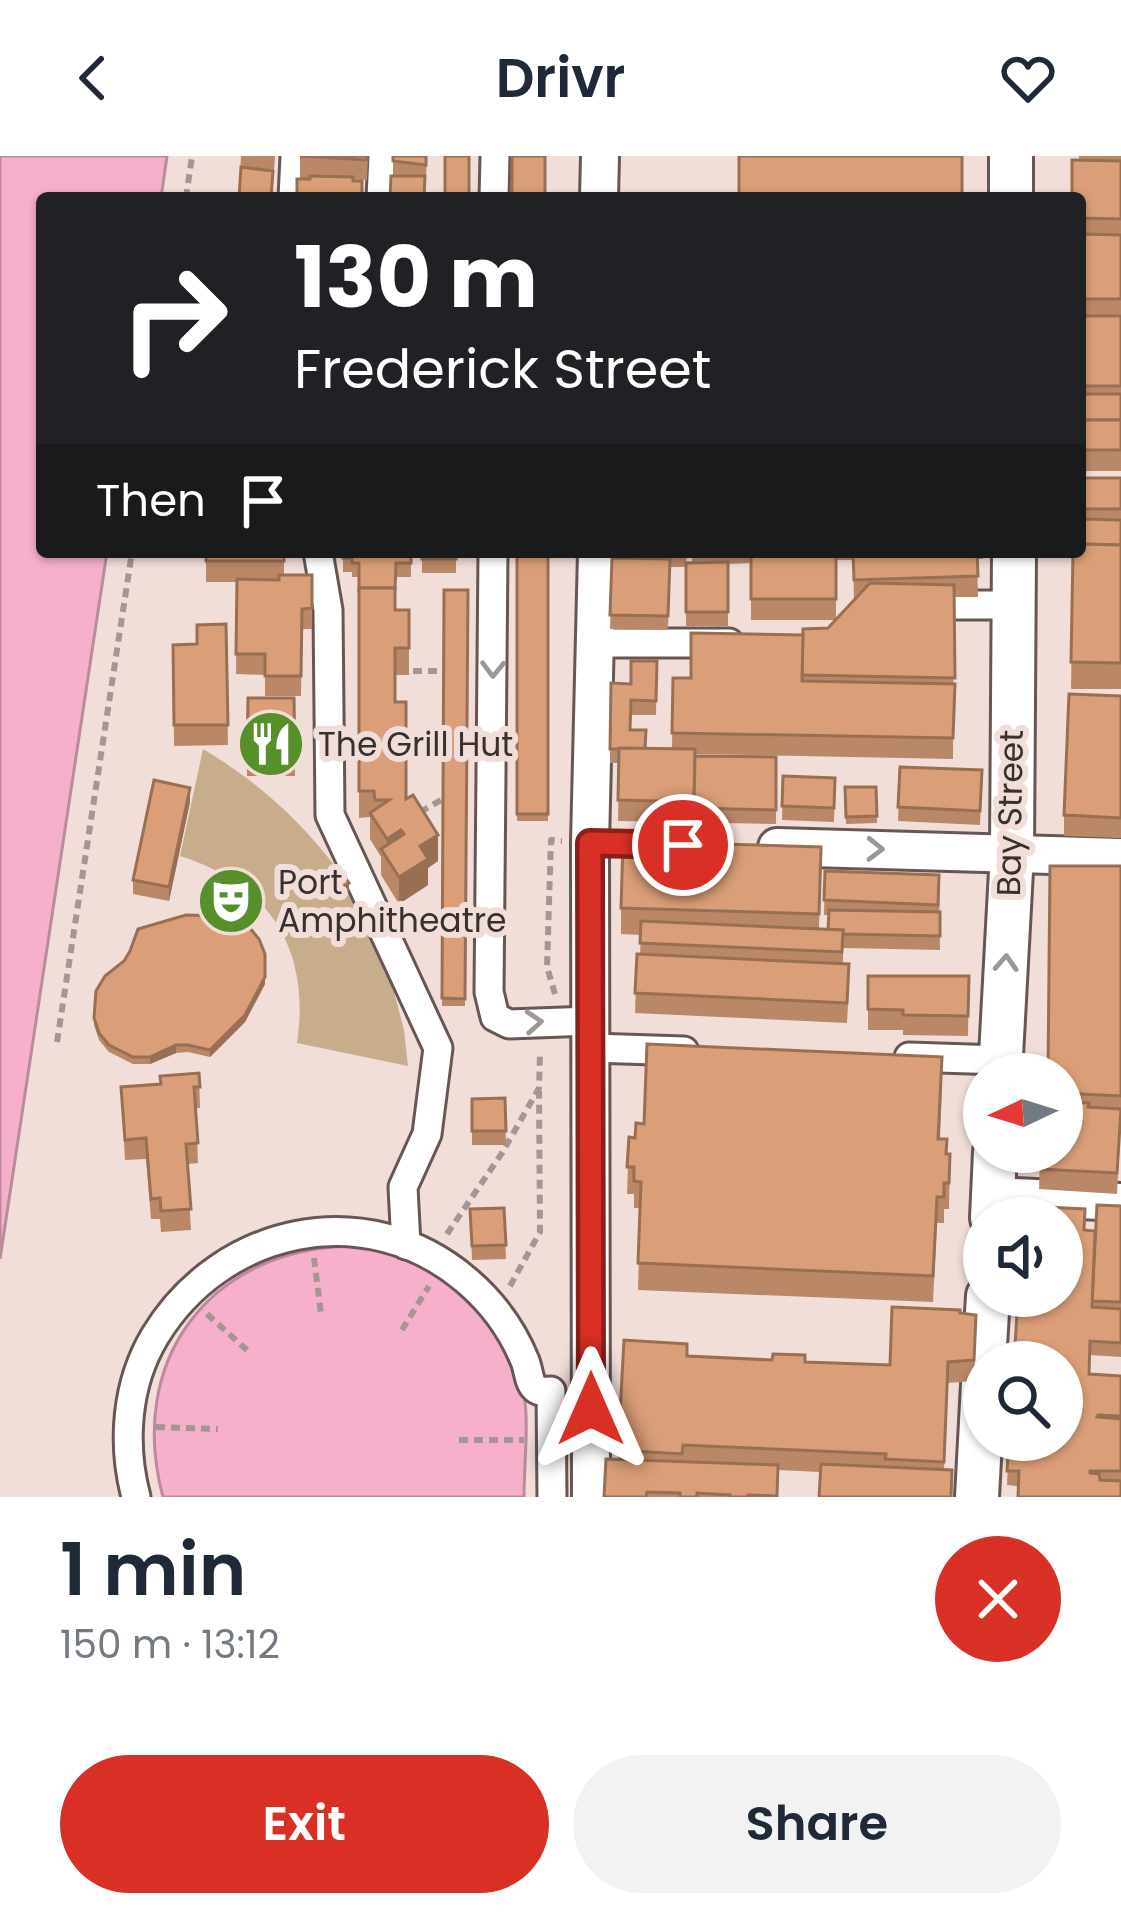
<!DOCTYPE html>
<html lang="en">
<head>
<meta charset="utf-8">
<style>
  body { margin:0; font-family:Poppins,sans-serif; background:#f2f2f3; color:#1f2937; height:100vh; display:flex; flex-direction:column; font-size:45px; white-space:nowrap }
  * { box-sizing:border-box; margin:0 }
  p { font-size:39px; color:#747a83 }
  .icon { flex:none; width:66px; height:66px; fill:none; stroke:currentColor; stroke-width:2; stroke-linecap:round; stroke-linejoin:round }
  .map { position:relative; height:1341px; overflow:hidden }
  .sheet { display:flex; flex-direction:column; background:#fff; flex:1 }
  .sheet>* { flex:none }
  .banner { position:absolute; left:36px; top:36px; width:1050px; height:366px; border-radius:12px; box-shadow:0 3px 9px #0004; background:#202124; color:#fff; overflow:hidden }
  .needle { width:78px; rotate:266deg }
  .controls { position:absolute; left:963px; top:897px; display:grid; gap:24px }
  .controls a { display:grid; place-items:center; width:120px; height:120px; border-radius:50%; background:#fff; box-shadow:0 3px 9px #0004; font-size:60px }
  .pin { position:absolute; display:grid; place-items:center; width:102px; height:102px; color:#fff; margin:-51px; border:6px solid #fff; border-radius:50%; box-shadow:0 3px 12px #0007 }
  .me { position:absolute; width:132px; margin:-66px; rotate:0deg; stroke-linejoin:round; filter:drop-shadow(0 0 9px #0008) }
  .turn { display:flex; align-items:center; gap:42px; height:252px; padding:0 60px; font-size:54px }
  .turn .icon { width:156px; height:156px; stroke-width:2.5 }
  .turn b { display:block; font-size:84px; line-height:102px }
  .then { display:flex; align-items:center; height:114px; padding:0 60px; background:#0003; gap:24px; font-size:45px }
  .round { display:grid; place-items:center; flex:none; width:126px; height:126px; border-radius:63px; background:#f2f2f3 }
  .summary { display:flex; align-items:center; justify-content:space-between; height:204px; padding:0 60px }
  h1 { font-size:72px; font-weight:600; line-height:90px }
  .button { display:flex; gap:24px; margin-top:auto; padding:24px 60px }
  .button a { flex:1; height:138px; border-radius:72px; background:#d93025; color:#fff; font-size:48px; font-weight:600; line-height:138px; text-align:center }
  .button a+a { background:#f2f2f3; color:#1f2937 }
  header { display:flex; justify-content:space-between; align-items:center; height:156px; padding:0 60px; background:#fff; font-size:54px; font-weight:600 }
  .map>svg:first-child { display:block }
  .green { fill:#c7ad8c }
  .water { fill:#f6b0cc; stroke:#bd8a9d; stroke-width:3 }
  .lines { fill:none; stroke-linecap:round; stroke-linejoin:round }
  .minor-casing { stroke:#675652; stroke-width:33 }
  .major-casing { stroke:#675652; stroke-width:42 }
  .highway-casing { stroke:#675652; stroke-width:48 }
  .path { stroke:#a59693; stroke-width:6; stroke-dasharray:9 6; stroke-linecap:butt }
  .minor { stroke:#fff; stroke-width:27 }
  .major { stroke:#fff; stroke-width:36 }
  .highway { stroke:#fff; stroke-width:42 }
  .wall { fill:#bb8867; fill-rule:evenodd }
  .shaded-wall { fill:#996f54 }
  .building { fill:#da9e78; stroke:#996f54; stroke-width:3 }
  .oneway { stroke:#9c9897 }
  .route-casing { stroke:#8d1f18; stroke-width:30 }
  .route { stroke:#d93025; stroke-width:21 }
  .labels { text-anchor:middle; dominant-baseline:central; stroke-width:12; stroke-linejoin:round; paint-order:stroke }
  .poi-label { font-size:33px; fill:#38302f; stroke:#f2ded9; text-anchor:start }
  .street-label { font-size:33px; fill:#38302f; stroke:#f2ded9 }
</style>
</head>
<body>
<header><svg class="icon" aria-label="back" viewBox="0 0 24 24"><path d="M15 5l-7 7 7 7"/></svg>Drivr<svg class="icon" aria-label="heart" viewBox="0 0 24 24"><path d="M12 20l-8-8c-3-5 5-10 8-4 3-6 11-1 8 4z"/></svg></header>
<div class="map">
<svg width="1121" height="1341" viewBox="0 0 1121 1341">
  <rect width="100%" height="100%" fill="#f2ded9"/>
  <path class="green" d="M203 593C257 625 300 664 338 714L324 724 338 745 353 736 386 805 404 874 408 910 297 887C311 794 270 728 180 700Z"/>
  <g class="water">
    <polygon points="0,0 167,0 161,42 42,42 42,396 107,396 0,1103"/>
    <path d="M351 1090C420 1099 484 1136 511 1203 515 1214 522 1226 524 1238 529 1268 524 1310 524 1341H163C126 1204 210 1093 351 1090Z"/>
  </g>
  <g class="lines">
    <defs>
      <g id="minor">
        <polyline points="293,42 295,0"/>
        <polyline points="381,42 383,0"/>
        <polyline points="494,42 495,0"/>
        <polyline points="318,396 328,454 330,659 438,892 427,978 403,1031 406,1089"/>
        <polyline points="493,396 489,836 495,861 509,868 591,865"/>
        <polyline points="919,449 1013,449"/>
        <polyline points="595,487 729,487"/>
        <polyline points="592,892 684,895"/>
        <polyline points="909,901 1000,904"/>
        <path d="M136 1341C122 1288 126 1228 155 1180 221 1071 366 1039 466 1124 492 1146 512 1173 525 1205 528 1212 529 1226 534 1231 539 1237 545 1235 551 1235L552 1341"/>
      </g>
      <g id="major">
        <polyline points="599,42 600,0"/>
        <polyline points="777,691 1121,701"/>
        <polyline points="993,1040 1121,1046"/>
        <polyline points="591,1341 590,687 597,396"/>
      </g>
      <g id="highway">
        <polyline points="1011,0 1011,42"/>
        <polyline points="1000,918 1012,696 1014,396"/>
        <polyline points="992,1062 995,996"/>
        <polyline points="984,1206 988,1140"/>
        <polyline points="977,1341 984,1210"/>
      </g>
    </defs>
    <use href="#minor" class="minor-casing"/>
    <use href="#major" class="major-casing"/>
    <use href="#highway" class="highway-casing"/>
    <g class="path">
      <polyline points="186,42 192,0"/>
      <polyline points="413,515 444,515"/>
      <polyline points="412,586 443,586"/>
      <polyline points="420,656 443,643"/>
      <polyline points="555,838 547,811 551,684 562,685"/>
      <polyline points="57,886 132,396"/>
      <polyline points="447,1078 502,997 539,932 540,896"/>
      <polyline points="314,1102 321,1158"/>
      <polyline points="510,1130 540,1076 539,935"/>
      <polyline points="207,1158 249,1196"/>
      <polyline points="402,1174 429,1130"/>
      <polyline points="156,1271 218,1273"/>
      <polyline points="459,1284 524,1284"/>
    </g>
    <use href="#minor" class="minor"/>
    <use href="#major" class="major"/>
    <use href="#highway" class="highway"/>
  </g>
  <g class="wall">
    <polygon points="241,0 275,0 272,42 239,42"/>
    <polygon points="300,0 368,0 367,24 300,22"/>
    <polygon points="393,0 427,0 426,23 393,19"/>
    <polygon points="1079,0 1121,0 1121,315 1080,315"/>
    <polygon points="1080,322 1121,322 1121,533 1071,533 1073,396 1080,396"/>
    <polygon points="206,396 284,396 284,419 312,419 312,473 302,473 301,540 265,540 265,519 236,518 237,426 206,426"/>
    <polygon points="343,396 411,396 411,421 396,421 395,454 409,481 409,519 395,519 395,546 406,643 438,705 428,712 428,729 399,748 381,719 381,701 370,683 370,661 359,662 359,421 352,421 352,416 343,416"/>
    <rect x="422" y="396" width="34" height="21"/>
    <rect x="517" y="396" width="31" height="269"/>
    <polygon points="619,396 687,396 686,411 670,411 668,474 610,473 612,402 619,402"/>
    <path d="M692 396H983V403H977L978 441H954L953 603 695 598V600L776 601V668L618 665 619 607H610L611 527 631 528 657 505 656 559H631V574L645 593H672L673 522H691L803 479 828 472 836 464H751V407L728 408V470H686V407H692ZM836 404H853L854 444 836 463Z"/>
    <polygon points="444,434 468,434 465,850 442,850"/>
    <polygon points="226,468 228,589 174,590 173,489 197,488"/>
    <polygon points="1121,540 1121,682 1064,680 1064,659"/>
    <polygon points="248,542 294,542 295,620 247,620"/>
    <polygon points="900,611 982,614 980,669 898,665"/>
    <polygon points="783,620 835,622 834,666 782,664"/>
    <polygon points="845,631 876,631 877,667 846,668"/>
    <polygon points="190,646 169,745 133,738 133,724"/>
    <polygon points="821,691 819,773 828,774 829,759 824,759 825,715 939,719 940,794 843,792 843,808 849,829 847,867 635,857 637,798 640,798 641,779 621,778 621,752"/>
    <polygon points="1121,710 1121,960 1117,1038 1039,1033 1040,996 1062,996 1062,918"/>
    <polygon points="328,718 349,734 338,741 328,725"/>
    <polygon points="265,798 265,828 245,866 210,901 188,896 176,897 150,908 133,908 109,896 99,884 94,869 96,835"/>
    <polygon points="868,820 969,820 968,880 903,879 903,874 868,874"/>
    <polygon points="199,917 200,952 196,952 198,1007 187,1008 191,1074 161,1076 160,1063 151,1063 146,1003 125,1004 121,931 160,928"/>
    <polygon points="942,927 940,983 947,998 950,998 949,1053 944,1053 944,1067 937,1067 933,1146 638,1134 640,1052 634,1052 634,1038 627,1038 629,981 635,982 644,968"/>
    <polygon points="505,942 506,989 472,989 472,943"/>
    <polygon points="1121,1050 1121,1201 1090,1199 1089,1218 1121,1220 1121,1341 1007,1329 1009,1284 1085,1074 1095,1075"/>
    <polygon points="504,1052 506,1103 472,1104 470,1053"/>
    <polygon points="960,1157 976,1179 974,1225 948,1227 944,1314 952,1314 952,1341 819,1341 820,1316 778,1314 777,1341 604,1341 618,1303 624,1184 687,1200 890,1209"/>
  </g>
  <g class="shaded-wall">
    <polygon points="190,632 190,646 169,745 169,731"/>
    <polygon points="401,674 401,700 387,702 387,683"/>
    <polygon points="438,679 438,705 428,712 428,729 399,748 399,721 420,690"/>
    <polygon points="349,727 349,734 338,741 338,734"/>
    <polygon points="265,821 265,828 245,866 210,901 210,894"/>
    <polygon points="176,889 176,897 150,908 150,901"/>
  </g>
  <g class="building">
    <polygon points="300,0 367,0 367,4"/>
    <polygon points="393,0 426,0 426,9 393,5"/>
    <rect x="445" y="0" width="24" height="42"/>
    <rect x="512" y="0" width="33" height="42"/>
    <rect x="739" y="0" width="223" height="42"/>
    <polygon points="1072,4 1121,5 1121,63 1080,62 1080,42 1072,42"/>
    <polygon points="241,11 273,15 271,42 239,42"/>
    <polygon points="310,20 353,21 353,25 362,25 362,42 297,42 297,23 310,23"/>
    <polygon points="391,20 425,20 424,42 390,42"/>
    <polygon points="1080,78 1121,79 1121,143 1080,143"/>
    <rect x="1080" y="160" width="41" height="70"/>
    <rect x="1080" y="238" width="41" height="26"/>
    <rect x="1080" y="264" width="41" height="30"/>
    <rect x="1080" y="322" width="41" height="31"/>
    <polygon points="1080,363 1121,364 1121,389 1080,388"/>
    <polygon points="1080,388 1121,389 1121,507 1071,506 1073,396 1080,396"/>
    <rect x="206" y="396" width="78" height="9"/>
    <polygon points="343,396 411,396 411,407 396,407 395,434 395,432 359,432 359,436 359,407 352,407 352,402 343,402"/>
    <rect x="422" y="396" width="34" height="7"/>
    <rect x="517" y="396" width="31" height="262"/>
    <rect x="751" y="396" width="85" height="47"/>
    <polygon points="853,396 977,396 978,420 854,424"/>
    <polygon points="612,402 670,403 668,460 610,459"/>
    <polygon points="728,406 728,456 686,456 686,407"/>
    <polygon points="279,419 312,419 312,452 302,453 301,520 265,520 265,498 236,498 237,423 279,424"/>
    <polygon points="870,427 954,429 955,522 802,519 803,473 828,472"/>
    <polygon points="359,432 395,432 395,454 409,454 409,492 395,492 395,546 406,546 406,643 413,639 438,679 420,690 428,703 399,721 381,693 404,678 401,674 387,683 370,657 389,644 375,644 374,635 359,635"/>
    <polygon points="444,434 468,434 465,843 442,842"/>
    <polygon points="226,468 228,569 174,569 173,489 197,488 197,469"/>
    <polygon points="691,477 803,479 802,525 955,528 953,582 672,577 673,522 691,522"/>
    <polygon points="631,505 657,505 656,545 631,544 630,574 646,574 645,593 610,593 611,527 631,528"/>
    <polygon points="1069,538 1121,540 1121,662 1064,659"/>
    <polygon points="248,542 294,542 295,606 247,605"/>
    <polygon points="619,592 695,593 694,646 618,644"/>
    <polygon points="695,600 776,601 776,654 694,652"/>
    <polygon points="900,611 982,614 980,655 898,651"/>
    <polygon points="783,620 835,622 834,652 782,650"/>
    <polygon points="154,624 190,632 169,731 133,724"/>
    <polygon points="845,631 876,631 877,660 846,661"/>
    <polygon points="623,685 821,691 819,758 621,752"/>
    <polygon points="1050,710 1121,710 1121,940 1062,937 1062,918 1048,918"/>
    <polygon points="338,711 349,727 338,734 328,718"/>
    <polygon points="825,715 939,719 938,749 824,744"/>
    <polygon points="829,754 940,756 940,780 843,778 843,774 828,774"/>
    <polygon points="186,759 228,760 249,771 259,783 265,798 265,821 245,859 210,894 188,889 176,889 150,901 133,901 109,889 99,877 94,862 96,835 105,820 124,805 130,795 138,773"/>
    <polygon points="641,765 843,774 842,796 640,787"/>
    <polygon points="637,798 849,808 847,847 635,837"/>
    <polygon points="868,820 969,820 968,860 903,859 903,854 868,853"/>
    <polygon points="647,888 942,901 938,983 947,983 946,998 950,998 949,1027 944,1027 944,1041 937,1041 933,1120 638,1107 641,1026 634,1025 634,1011 627,1011 629,981 635,982 636,967 644,968"/>
    <polygon points="199,917 200,931 194,931 198,987 186,988 191,1053 161,1055 160,1042 151,1043 146,982 125,984 121,931 161,928 160,920"/>
    <polygon points="505,942 506,975 472,975 472,943"/>
    <polygon points="1062,945 1089,947 1088,951 1121,953 1117,1017 1039,1013 1040,996 1062,996"/>
    <polygon points="1097,1049 1121,1050 1121,1146 1092,1145"/>
    <polygon points="1023,1050 1085,1053 1084,1074 1095,1075 1092,1151 1121,1153 1121,1187 1090,1185 1089,1218 1121,1220 1121,1260 1098,1259 1097,1261 1121,1263 1121,1315 1090,1315 1090,1317 1099,1318 1100,1324 1121,1325 1121,1341 1018,1341 1019,1315 1007,1315 1009,1284 1062,1284 1062,1206 1014,1206 1018,1140 1062,1140 1062,1062 1022,1062"/>
    <polygon points="504,1052 506,1089 472,1090 470,1053"/>
    <polygon points="892,1151 960,1154 960,1157 976,1159 974,1204 948,1206 944,1306 885,1303 886,1298 683,1289 682,1298 618,1294 624,1184 687,1188 687,1200 772,1204 773,1198 805,1199 805,1206 890,1209"/>
    <polygon points="606,1303 778,1309 777,1340 748,1339 748,1341 730,1341 730,1339 697,1337 697,1341 680,1341 680,1337 647,1336 646,1341 604,1341"/>
    <polygon points="821,1308 952,1314 951,1341 819,1341"/>
  </g>
  <defs><path id="oneway-chevron" d="M-2-3.5L2.5 0L-2 3.5" fill="none" stroke-width="1.6" stroke-linecap="round" stroke-linejoin="round" transform="scale(3)"/></defs>
  <g class="oneway">
    <use href="#oneway-chevron" transform="translate(493 513) rotate(91)"/>
    <use href="#oneway-chevron" transform="translate(875 693) rotate(1)"/>
    <use href="#oneway-chevron" transform="translate(1006 807) rotate(-87)"/>
    <use href="#oneway-chevron" transform="translate(534 866) rotate(-4)"/>
  </g>
  <g class="lines">
    <defs>
      <polyline id="route" points="591,1253 590,687 683,689"/>
    </defs>
    <use href="#route" class="route-casing"/>
    <use href="#route" class="route"/>
  </g>
  <defs>
    <symbol id="restaurant-disc" viewBox="-11 -11 22 22"><circle r="9.5" fill="#578f2b" stroke="#f2ded9"/><path d="M-5-6h1v4h1v-4h1v4h1v-4h1v5L-1.5 .5V6h-2V.5L-5-1ZM5-6V6H3V1.5H1.5Q1.5-4 5-6Z" fill="#fff"/></symbol>
    <symbol id="theatre-disc" viewBox="-11 -11 22 22"><circle r="9.5" fill="#578f2b" stroke="#f2ded9"/><path d="M-5-5.5Q0-4 5-5.5V0Q5 5 0 6Q-5 5-5 0ZM-3.3-2.5H-1v1.5H-3.3ZM1-2.5H3.3v1.5H1ZM-2.8 1Q0 5.5 2.8 1Z" fill="#fff"/></symbol>
  </defs>
  <g fill-rule="evenodd">
    <use href="#restaurant-disc" x="233" y="550" width="76" height="76"/>
    <use href="#theatre-disc" x="193" y="707" width="76" height="76"/>
  </g>
  <g class="labels">
    <g class="poi-label">
      <text x="318" y="588">The Grill Hut</text>
      <text x="278" y="726">Port<tspan x="278" dy="38">Amphitheatre</tspan></text>
    </g>
    <g class="street-label">
      <text transform="translate(1010 657) rotate(-89)">Bay Street</text>
    </g>
  </g>
</svg>
<div class="controls">
<a><svg class="needle" viewBox="-14 -14 28 28"><path d="M0-13l5 13h-10z" fill="#e53935"/><path d="M0 13l5-13h-10z" fill="#747a83"/></svg></a>
<a><svg class="icon" aria-label="sound" viewBox="0 0 24 24"><path d="M4 9h4l5-4v14l-5-4H4zM17 9q2 3 0 6"/></svg></a>
<a><svg class="icon" aria-label="search" viewBox="0 0 24 24"><circle cx="10" cy="10" r="6"/><path d="M15 15l6 6"/></svg></a>
</div>
<div class="pin" style="left:683px;top:689px;background:#d93025"><svg class="icon" aria-label="arrive" viewBox="0 0 24 24"><path d="M6 21V4h12l-3 4 3 4H6"/></svg></div>
<svg class="me" style="left:591px;top:1253px" viewBox="-20 -20 40 40"><path d="M0-17L14 15 0 8-14 15z" fill="#d93025" stroke="#fff" stroke-width="4"/></svg>
<div class="banner">
<div class="turn"><svg class="icon" aria-label="right" viewBox="0 0 24 24"><path d="M7 20v-9h11M14 6l5 5-5 5"/></svg><div><b>130 m</b>Frederick Street</div></div>
<div class="then">Then<svg class="icon" aria-label="arrive" viewBox="0 0 24 24"><path d="M6 21V4h12l-3 4 3 4H6"/></svg></div>
</div>
</div>
<section class="sheet">
<div class="summary"><div><h1>1 min</h1><p>150 m · 13:12</p></div><a class="round" style="background:#d93025;color:#fff"><svg class="icon" aria-label="close" viewBox="0 0 24 24"><path d="M6 6l12 12M18 6L6 18"/></svg></a></div>
<div class="button"><a>Exit</a><a>Share</a></div>
</section>
</body>
</html>
